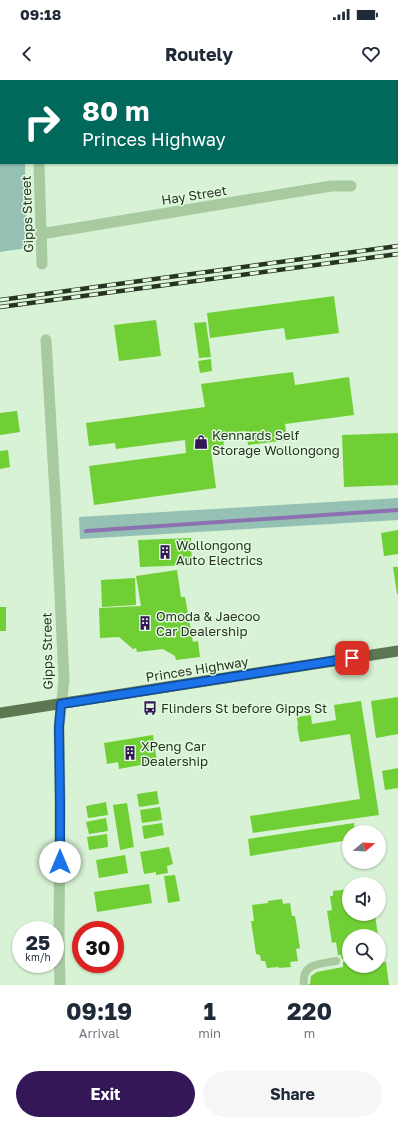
<!DOCTYPE html>
<html lang="en">
<head>
<meta charset="utf-8">
<style>
  body { margin:0; font-family:"Golos Text",sans-serif; background:#f6f6f7; color:#1f2937; height:100vh; display:flex; flex-direction:column; font-size:15px; white-space:nowrap }
  * { box-sizing:border-box; margin:0 }
  p { font-size:13px; color:#747a83 }
  .icon { flex:none; width:22px; height:22px; fill:none; stroke:currentColor; stroke-width:2; stroke-linecap:round; stroke-linejoin:round }
  .map { position:relative; height:905px; overflow:hidden }
  .sheet { display:flex; flex-direction:column; background:#fff; flex:1 }
  .sheet>* { flex:none }
  .guide { position:absolute; left:0px; top:0px; width:398px; height:84px; box-shadow:0 1px 3px #0004; background:#00695c; color:#fff; overflow:hidden }
  .needle { width:26px; rotate:72deg }
  .buttons { position:absolute; left:342px; top:745px; display:grid; gap:8px }
  .buttons a { display:grid; place-items:center; width:44px; height:44px; border-radius:50%; background:#fff; box-shadow:0 1px 3px #0004; font-size:20px }
  .speed { position:absolute; left:12px; top:841px; display:flex; gap:8px; font-size:20px; font-weight:700; text-align:center }
  .speed>* { display:grid; place-content:center; width:52px; height:52px; border-radius:50%; background:#fff; box-shadow:0 1px 3px #0004; line-height:1 }
  .speed small { font-size:10px; font-weight:400 }
  .speed .limit { border:6px solid #d22; background:#fff; color:#111 }
  .pin { position:absolute; display:grid; place-items:center; width:34px; height:34px; color:#fff; margin:-17px; border-radius:8px; box-shadow:0 2px 6px #0006 }
  .me { position:absolute; width:44px; margin:-22px; rotate:0deg; stroke-linejoin:round; filter:drop-shadow(0 0 3px #0008) }
  .turn { display:flex; align-items:center; gap:14px; height:84px; padding:0 16px; font-size:18px }
  .turn .icon { width:52px; height:52px; stroke-width:2.5 }
  .turn b { display:block; font-size:28px; line-height:34px }
  .eta { display:flex; justify-content:space-evenly; align-items:center; height:68px; text-align:center }
  .eta b { font-size:24px; font-weight:700; line-height:28px }
  .button { display:flex; gap:8px; margin-top:auto; padding:8px 16px }
  .button a { flex:1; height:46px; border-radius:24px; background:#331757; color:#fff; font-size:16px; font-weight:700; line-height:46px; text-align:center }
  .button a+a { background:#f6f6f7; color:#1f2937 }
  .status { display:flex; justify-content:space-between; align-items:center; height:28px; padding:0 20px; background:#fff; direction:ltr }
  .status svg { height:11px; fill:currentColor }
  header { display:flex; justify-content:space-between; align-items:center; height:52px; padding:0 16px; background:#fff; font-size:18px; font-weight:700 }
  .map>svg:first-child { display:block }
  .green { fill:#94c1b4 }
  .lines { fill:none; stroke-linecap:round; stroke-linejoin:round }
  .stream { stroke:#8c71b1; stroke-width:4 }
  .building { fill:#70cf35 }
  .service { stroke:#a7caa0; stroke-width:8 }
  .minor { stroke:#a7caa0; stroke-width:11 }
  .primary { stroke:#5e7753; stroke-width:11 }
  .rail-casing { stroke:#293324; stroke-width:4.5 }
  .rail { stroke:#e2fae0; stroke-width:3; stroke-dasharray:9; stroke-linecap:butt }
  .route-casing { stroke:#114b97; stroke-width:10 }
  .route { stroke:#1a73e8; stroke-width:7 }
  .labels { text-anchor:middle; dominant-baseline:central; stroke-width:3; stroke-linejoin:round; paint-order:stroke }
  .street-label { font-size:13px; fill:#293324; stroke:#e2fae0 }
  .poi-label { font-size:13px; fill:#293324; stroke:#e2fae0; text-anchor:start }
</style>
</head>
<body>
<div class="status"><b>09:18</b><svg viewBox="0 0 49 12"><path d="M0 12V9h3v3zM5 12V6h3v6zM10 12V3h3v9zM15 12V0h3v12zM26 1h20v11H26zM47 4h2v5h-2z"/></svg></div>
<header><svg class="icon" aria-label="back" viewBox="0 0 24 24"><path d="M15 5l-7 7 7 7"/></svg>Routely<svg class="icon" aria-label="heart" viewBox="0 0 24 24"><path d="M12 20l-8-8c-3-5 5-10 8-4 3-6 11-1 8 4z"/></svg></header>
<div class="map">
<svg width="398" height="905" viewBox="0 0 398 905">
  <rect width="100%" height="100%" fill="#d7f2d4"/>
  <g class="green">
    <polygon points="0,0 23,0 23,1 1,1 1,83 25,83 27,168 0,172"/>
    <polygon points="398,418 398,440 80,459 79,437"/>
  </g>
  <g class="lines">
    <g class="stream">
      <polyline points="328,0 329,1"/>
      <polyline points="397,78 398,79"/>
      <polyline points="86,451 398,430"/>
    </g>
  </g>
  <g class="building">
    <polygon points="334,216 339,253 286,260 284,248 210,258 207,233"/>
    <polygon points="156,240 161,276 119,281 114,245"/>
    <polygon points="206,242 211,277 199,278 194,243"/>
    <polygon points="211,279 212,291 200,293 198,281"/>
    <polygon points="293,292 295,305 349,297 354,335 285,344 287,360 248,365 246,351 223,354 224,368 211,370 216,408 94,425 89,386 186,373 185,360 116,369 115,363 89,366 86,343 205,327 201,304"/>
    <polygon points="17,331 20,352 0,355 0,333"/>
    <polygon points="398,353 398,405 344,407 342,355"/>
    <polygon points="8,370 10,387 0,389 0,371"/>
    <polygon points="398,450 398,474 384,476 381,453"/>
    <polygon points="191,458 192,485 140,487 138,460"/>
    <polygon points="393,487 398,487 398,514 397,514"/>
    <polygon points="177,490 181,517 185,517 193,562 198,561 200,577 176,580 175,576 163,569 137,572 136,568 133,569 119,557 100,558 99,528 141,526 136,496"/>
    <polygon points="135,498 136,525 102,527 101,500"/>
    <rect x="0" y="527" width="6" height="24"/>
    <polygon points="398,617 398,654 376,658 371,621"/>
    <polygon points="361,621 379,735 253,753 250,736 360,719 350,654 300,662 297,646 298,646 297,637 311,635 312,644 336,640 334,625"/>
    <polygon points="153,655 157,682 119,689 118,682 107,684 104,663"/>
    <polygon points="398,688 398,708 385,710 382,691"/>
    <polygon points="157,711 159,724 139,727 137,714"/>
    <polygon points="106,722 108,735 88,738 86,726"/>
    <polygon points="127,723 134,767 120,770 113,725"/>
    <polygon points="160,727 162,740 142,743 140,730"/>
    <polygon points="106,738 108,751 89,754 86,742"/>
    <polygon points="162,743 164,755 144,759 142,746"/>
    <polygon points="354,743 355,752 349,752 349,760 250,776 248,759"/>
    <polygon points="107,754 108,767 89,770 87,757"/>
    <polygon points="169,767 173,784 167,786 168,793 156,795 156,792 144,794 140,772"/>
    <polygon points="125,775 128,793 99,798 96,780"/>
    <polygon points="175,795 180,821 168,823 164,796"/>
    <polygon points="149,804 152,823 97,832 94,812"/>
    <polygon points="349,809 349,834 375,834 378,856 349,856 349,878 342,879 341,875 338,875 336,862 332,863 327,831 332,830 330,816 333,816 333,811"/>
    <polygon points="282,819 283,824 290,823 292,836 295,836 300,868 296,869 298,881 290,882 291,887 279,888 279,887 267,888 265,881 261,881 260,875 256,874 251,841 254,841 252,825 268,823 268,821"/>
    <polygon points="349,881 349,886 379,886 379,883 386,882 389,905 307,905 310,904 311,896 317,892 343,887 343,882"/>
  </g>
  <g class="lines">
    <path class="service" d="M304 905C301 883 320 884 336 881"/>
    <g class="minor">
      <polyline points="36,0 37,1"/>
      <polyline points="39,83 42,184"/>
      <polyline points="41,154 331,106 351,106"/>
      <polyline points="46,260 56,431 64,600 59,647 60,722 59,856 60,905"/>
    </g>
    <polyline class="primary" points="0,633 398,571"/>
    <defs>
      <g id="rail">
        <polyline points="0,220 398,166"/>
        <polyline points="0,227 398,174"/>
      </g>
    </defs>
    <use href="#rail" class="rail-casing"/>
    <use href="#rail" class="rail"/>
  </g>
  <g class="lines">
    <defs>
      <polyline id="route" points="60,782 60,722 59,647 61,624 352,578"/>
    </defs>
    <use href="#route" class="route-casing"/>
    <use href="#route" class="route"/>
  </g>
  <defs>
    <symbol id="shop-bare" viewBox="-9 -9 18 18"><path d="M-5-2.5h2.3a2.7 3.5 0 0 1 5.4 0H5L5.5 6h-11ZM-1.5-2.5h3a1.5 2.3 0 0 0-3 0Z" fill="#331757" stroke="#e2fae0" stroke-width="2.5" paint-order="stroke"/></symbol>
    <symbol id="building-bare" viewBox="-9 -9 18 18"><path d="M-4-6H4V6H1V3H-1V6H-4ZM-2.5-4.3h1.7v1.8h-1.7ZM.8-4.3h1.7v1.8H.8ZM-2.5-1h1.7V.8h-1.7ZM.8-1h1.7V.8H.8Z" fill="#331757" stroke="#e2fae0" stroke-width="2.5" paint-order="stroke"/></symbol>
    <symbol id="bus-bare" viewBox="-9 -9 18 18"><path d="M-5-6H5V4H4V6H2V4H-2V6H-4V4H-5ZM-3.5-4V0h7V-4ZM-3.5 1.2v1.5H-2V1.2ZM2 1.2v1.5H3.5V1.2Z" fill="#331757" stroke="#e2fae0" stroke-width="2.5" paint-order="stroke"/></symbol>
  </defs>
  <g fill-rule="evenodd">
    <use href="#shop-bare" x="191" y="352" width="20" height="20"/>
    <use href="#building-bare" x="155" y="462" width="20" height="20"/>
    <use href="#building-bare" x="135" y="533" width="20" height="20"/>
    <use href="#bus-bare" x="140" y="618" width="20" height="20"/>
    <use href="#building-bare" x="120" y="663" width="20" height="20"/>
  </g>
  <g class="labels">
    <g class="street-label">
      <text transform="translate(194 115) rotate(-9)">Hay Street</text>
      <text transform="translate(27 134) rotate(-92)">Gipps Street</text>
      <text transform="translate(47 571) rotate(-91)">Gipps Street</text>
      <text transform="translate(197 589) rotate(-9)">Princes Highway</text>
    </g>
    <g class="poi-label">
      <text x="212" y="355">Kennards Self<tspan x="212" dy="15">Storage Wollongong</tspan></text>
      <text x="176" y="465">Wollongong<tspan x="176" dy="15">Auto Electrics</tspan></text>
      <text x="156" y="536">Omoda &amp; Jaecoo<tspan x="156" dy="15">Car Dealership</tspan></text>
      <text x="161" y="628">Flinders St before Gipps St</text>
      <text x="141" y="666">XPeng Car<tspan x="141" dy="15">Dealership</tspan></text>
    </g>
  </g>
</svg>
<div class="buttons">
<a><svg class="needle" viewBox="-14 -14 28 28"><path d="M0-13l5 13h-10z" fill="#e53935"/><path d="M0 13l5-13h-10z" fill="#747a83"/></svg></a>
<a><svg class="icon" aria-label="sound" viewBox="0 0 24 24"><path d="M4 9h4l5-4v14l-5-4H4zM17 9q2 3 0 6"/></svg></a>
<a><svg class="icon" aria-label="search" viewBox="0 0 24 24"><circle cx="10" cy="10" r="6"/><path d="M15 15l6 6"/></svg></a>
</div>
<div class="speed"><div>25<small>km/h</small></div><div class="limit">30</div></div>
<div class="pin" style="left:352px;top:578px;background:#d93025"><svg class="icon" aria-label="arrive" viewBox="0 0 24 24"><path d="M6 21V4h12l-3 4 3 4H6"/></svg></div>
<svg class="me" style="left:60px;top:782px" viewBox="-20 -20 40 40"><circle r="19" fill="#fff"/><path d="M0-13L10 11 0 6-10 11z" fill="#1a73e8"/></svg>
<div class="guide">
<div class="turn"><svg class="icon" aria-label="right" viewBox="0 0 24 24"><path d="M7 20v-9h11M14 6l5 5-5 5"/></svg><div><b>80 m</b>Princes Highway</div></div>
</div>
</div>
<section class="sheet">
<div class="eta">
<div><b>09:19</b><p>Arrival</p></div>
<div><b>1</b><p>min</p></div>
<div><b>220</b><p>m</p></div>
</div>
<div class="button"><a>Exit</a><a>Share</a></div>
</section>
</body>
</html>
